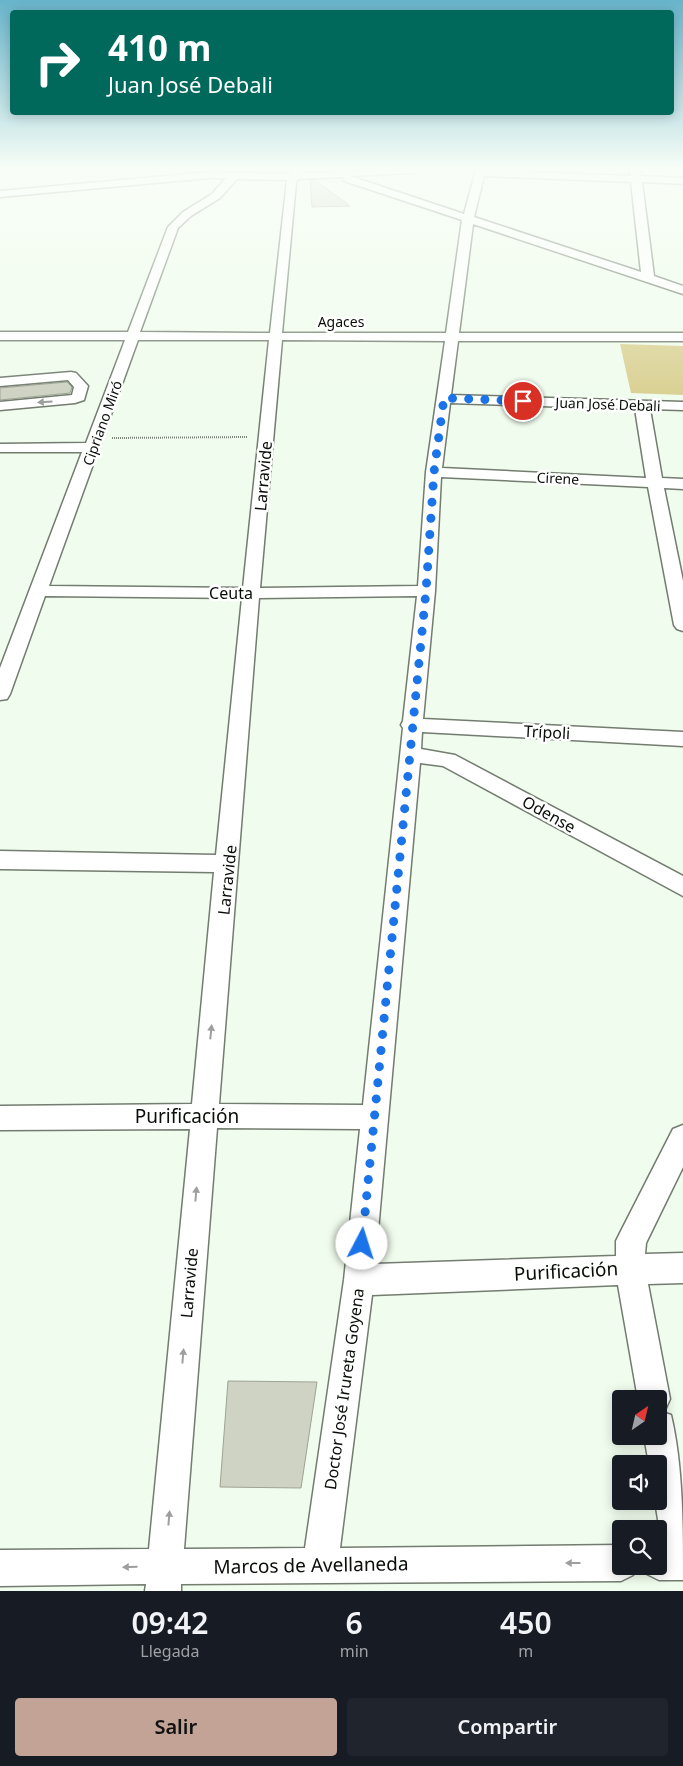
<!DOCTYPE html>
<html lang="es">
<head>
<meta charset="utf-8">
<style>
  body { margin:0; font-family:"Noto Sans",sans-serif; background:#20242c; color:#f1f3f6; height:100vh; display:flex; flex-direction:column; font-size:19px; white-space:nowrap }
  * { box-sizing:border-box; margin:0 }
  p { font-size:16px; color:#9ea1a6 }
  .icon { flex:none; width:28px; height:28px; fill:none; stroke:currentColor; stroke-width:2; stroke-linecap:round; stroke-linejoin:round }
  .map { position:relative; height:1591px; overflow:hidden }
  .details { display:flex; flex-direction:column; background:#171b24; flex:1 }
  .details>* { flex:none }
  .hud { position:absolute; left:10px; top:10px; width:664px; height:105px; border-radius:5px; box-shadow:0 2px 12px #0003; background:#00695c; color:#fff; overflow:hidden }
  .needle { width:32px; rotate:34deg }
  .tools { position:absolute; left:612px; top:1390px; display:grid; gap:10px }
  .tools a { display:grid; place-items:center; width:55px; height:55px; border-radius:5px; background:#171b24; box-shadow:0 2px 12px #0003; font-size:25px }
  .pin { position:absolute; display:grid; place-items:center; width:42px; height:42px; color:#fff; margin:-21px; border:2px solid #fff; border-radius:50%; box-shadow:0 1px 5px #0007 }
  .me { position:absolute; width:55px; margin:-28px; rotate:5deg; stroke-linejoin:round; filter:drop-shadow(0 0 4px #0008) }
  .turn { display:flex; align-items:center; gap:18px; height:105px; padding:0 15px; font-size:22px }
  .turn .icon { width:65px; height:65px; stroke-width:2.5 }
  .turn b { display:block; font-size:35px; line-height:42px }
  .eta { display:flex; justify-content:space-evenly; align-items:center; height:85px; text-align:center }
  .eta b { font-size:30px; font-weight:600; line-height:35px }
  .cta { display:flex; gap:10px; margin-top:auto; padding:10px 15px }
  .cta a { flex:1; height:58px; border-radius:5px; background:#c2a396; color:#111; font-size:20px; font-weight:600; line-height:58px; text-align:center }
  .cta a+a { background:#20242c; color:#f1f3f6 }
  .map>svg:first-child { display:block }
  .green { fill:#dad194 }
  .building { fill:#cfd3c3; stroke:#9ea393 }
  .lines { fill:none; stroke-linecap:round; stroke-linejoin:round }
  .minor-casing { stroke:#727c6f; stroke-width:3 }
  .path { stroke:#798177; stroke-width:2; stroke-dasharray:1 1; stroke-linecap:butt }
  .minor { fill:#fff; fill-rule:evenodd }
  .oneway { fill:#9d9f9d }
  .route { stroke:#1a73e8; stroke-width:9; stroke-dasharray:0 16.2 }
  .labels { text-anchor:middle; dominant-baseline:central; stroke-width:5; stroke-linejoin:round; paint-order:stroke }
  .far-street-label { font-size:14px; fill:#0a0e09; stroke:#fff }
  .street-label { font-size:16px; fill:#0a0e09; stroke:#fff }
  .near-street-label { font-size:19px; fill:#0a0e09; stroke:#fff }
</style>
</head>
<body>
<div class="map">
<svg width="683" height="1591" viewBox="0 0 683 1591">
  <rect width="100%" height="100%" fill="#f0fced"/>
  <polygon class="green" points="620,344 683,346 683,395 631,393"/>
  <g class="building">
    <polygon points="310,180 315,180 350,206 312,207"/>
    <polygon points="67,382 72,387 70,393 0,400 0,388"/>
    <polygon points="228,1381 317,1382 301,1488 220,1487"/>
  </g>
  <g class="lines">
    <defs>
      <g id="minor">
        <path d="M292 170H302L301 173 418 170 413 173 350 176 464 214 476 170 631 176 630 170H640L641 176 683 178V184L642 182 654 276 683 286V294L473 224 459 333H683V341H458L451 395 683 402V410L650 409 662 478 683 479V489L664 488 683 581V631L677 629 674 625 648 487 441 477 435 591 423 719 683 732V746L422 732 421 749 455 755 683 876V896L443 766 420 763 375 1264 616 1256V1241L621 1231 673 1129 683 1125V1167L646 1243 645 1254 683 1253V1283L648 1284 670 1399 665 1410 662 1412 671 1415C683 1465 683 1527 683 1580H659L647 1574 643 1566H659V1545L662 1544 655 1501H659V1464H649L644 1436H659V1399H638L618 1285 372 1295 340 1548 621 1545V1566H637L633 1575 621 1581 181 1584V1591H145L146 1584 0 1586V1550L149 1549 190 1129 0 1130V1106L192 1104 214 872 0 869V851L216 855 242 598 45 596 10 694 7 699 0 700V668L82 452H0V444L86 443 125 340H0V332H128L168 227 183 212 212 194 226 178H210L0 197V191L210 172 284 174H290ZM484 176 631 182 641 272 474 217ZM345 177 343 179 344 181 462 220 446 333H282L296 183 298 179ZM237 179 287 180 270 333 140 332 178 228 191 216 220 198ZM138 340H269L243 588 49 586ZM282 340 445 341 426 472 418 586 260 588ZM450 403 635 409 646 478 442 468ZM417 596 403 721 401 725 403 728 363 1105 219 1104 259 598ZM217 1128 360 1129 344 1280 305 1548 184 1549Z"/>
        <polygon points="71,372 76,373 88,386 84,400 75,403 0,410 0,402 72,395 74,387 68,380 0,386 0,378"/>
      </g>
    </defs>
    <use href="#minor" class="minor-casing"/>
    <polyline class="path" points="112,438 248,437"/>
    <use href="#minor" class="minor"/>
  </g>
  <defs><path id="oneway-solid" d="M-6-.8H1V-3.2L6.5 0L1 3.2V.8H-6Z" transform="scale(1.25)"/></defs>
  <g class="oneway">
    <use href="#oneway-solid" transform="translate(45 402) rotate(176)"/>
    <use href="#oneway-solid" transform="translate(211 1032) rotate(-84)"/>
    <use href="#oneway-solid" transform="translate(196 1194) rotate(-85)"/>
    <use href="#oneway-solid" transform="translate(183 1356) rotate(-85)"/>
    <use href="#oneway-solid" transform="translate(169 1518) rotate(-85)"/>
    <use href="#oneway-solid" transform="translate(573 1563) rotate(180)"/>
    <use href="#oneway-solid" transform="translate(130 1567) rotate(179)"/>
  </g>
  <linearGradient id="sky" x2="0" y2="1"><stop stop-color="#68b4ca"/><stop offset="0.43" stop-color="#f8fef7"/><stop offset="1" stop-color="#f8fef7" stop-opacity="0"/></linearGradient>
  <rect width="683" height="393" fill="url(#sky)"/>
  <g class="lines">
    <polyline class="route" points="362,1244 426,591 434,472 444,398 523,401"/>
  </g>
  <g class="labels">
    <g class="far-street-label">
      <text x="341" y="321">Agaces</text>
      <text transform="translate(608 404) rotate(2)">Juan José Debali</text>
      <text transform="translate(102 423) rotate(-70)">Cipriano Miró</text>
      <text transform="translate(558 478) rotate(3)">Cirene</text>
    </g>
    <g class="street-label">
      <text transform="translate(263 476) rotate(-85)">Larravide</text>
      <text x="231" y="593">Ceuta</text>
      <text transform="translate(547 732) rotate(3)">Trípoli</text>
      <text transform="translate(549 814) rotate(29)">Odense</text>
      <text transform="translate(227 880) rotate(-84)">Larravide</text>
      <text transform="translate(189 1283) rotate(-85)">Larravide</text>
      <text transform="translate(344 1389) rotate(-82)">Doctor José Irureta Goyena</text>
    </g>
    <g class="near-street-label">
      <text x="187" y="1116">Purificación</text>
      <text transform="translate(566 1271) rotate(-3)">Purificación</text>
      <text transform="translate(311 1565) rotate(-1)">Marcos de Avellaneda</text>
    </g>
  </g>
</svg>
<div class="tools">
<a><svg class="needle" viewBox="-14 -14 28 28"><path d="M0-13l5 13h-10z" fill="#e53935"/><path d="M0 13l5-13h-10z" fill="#9ea1a6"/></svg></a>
<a><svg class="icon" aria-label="sound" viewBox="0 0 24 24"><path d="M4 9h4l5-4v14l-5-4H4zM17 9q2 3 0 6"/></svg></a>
<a><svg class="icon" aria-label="search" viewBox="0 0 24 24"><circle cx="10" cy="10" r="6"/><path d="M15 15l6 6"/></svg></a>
</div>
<div class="pin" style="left:523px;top:401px;background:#d93025"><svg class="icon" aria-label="arrive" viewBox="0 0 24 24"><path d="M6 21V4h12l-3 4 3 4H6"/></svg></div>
<svg class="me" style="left:362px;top:1244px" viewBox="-20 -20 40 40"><circle r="19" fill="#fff"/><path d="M0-13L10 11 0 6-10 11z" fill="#1a73e8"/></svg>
<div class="hud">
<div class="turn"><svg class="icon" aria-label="right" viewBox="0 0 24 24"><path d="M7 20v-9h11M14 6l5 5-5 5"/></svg><div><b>410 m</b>Juan José Debali</div></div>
</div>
</div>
<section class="details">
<div class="eta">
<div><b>09:42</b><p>Llegada</p></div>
<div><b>6</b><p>min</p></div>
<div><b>450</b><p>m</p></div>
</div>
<div class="cta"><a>Salir</a><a>Compartir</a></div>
</section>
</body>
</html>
